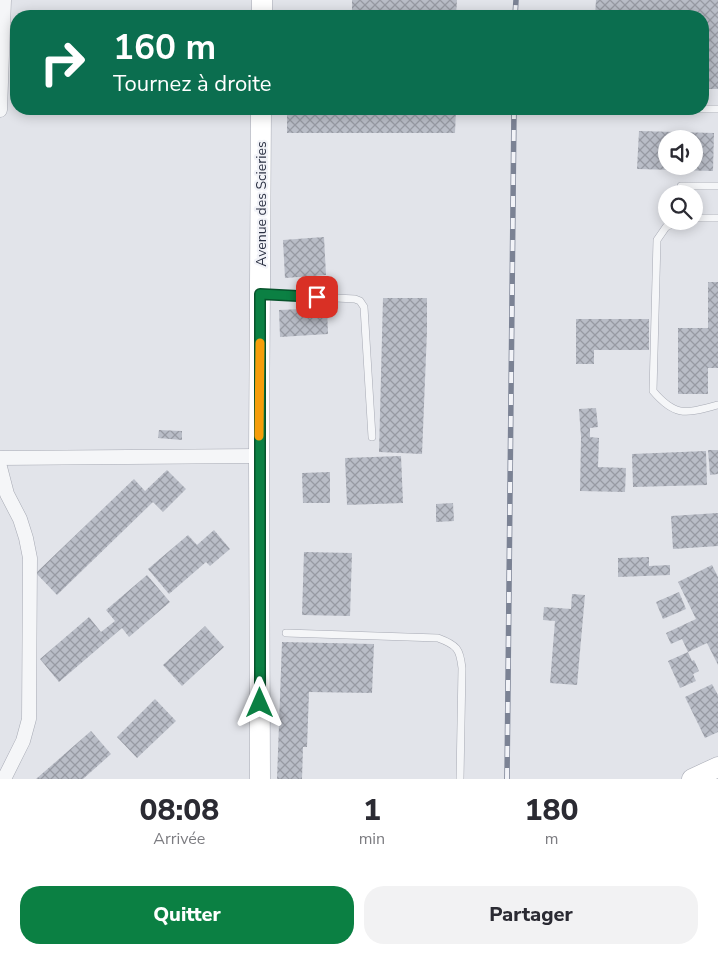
<!DOCTYPE html>
<html lang="fr">
<head>
<meta charset="utf-8">
<style>
  body { margin:0; font-family:"Nunito Sans",sans-serif; background:#f2f2f3; color:#2b2b33; height:100vh; display:flex; flex-direction:column; font-size:19px; white-space:nowrap }
  * { box-sizing:border-box; margin:0 }
  p { font-size:16px; color:#7c7c81 }
  .icon { flex:none; width:28px; height:28px; fill:none; stroke:currentColor; stroke-width:2; stroke-linecap:round; stroke-linejoin:round }
  .map { position:relative; height:779px; overflow:hidden }
  .details { display:flex; flex-direction:column; background:#fff; flex:1 }
  .details>* { flex:none }
  .banner { position:absolute; left:10px; top:10px; width:699px; height:105px; border-radius:20px; box-shadow:0 2px 12px #0003; background:#0b6e4f; color:#fff; overflow:hidden }
  .controls { position:absolute; left:658px; top:130px; display:grid; gap:10px }
  .controls a { display:grid; place-items:center; width:45px; height:45px; border-radius:50%; background:#fff; box-shadow:0 2px 12px #0003; font-size:25px }
  .pin { position:absolute; display:grid; place-items:center; width:42px; height:42px; color:#fff; margin:-21px; border-radius:10px; box-shadow:0 2px 8px #0006 }
  .me { position:absolute; width:55px; margin:-28px; rotate:0deg; stroke-linejoin:round; filter:drop-shadow(0 0 4px #0008) }
  .turn { display:flex; align-items:center; gap:18px; height:105px; padding:0 20px; font-size:22px }
  .turn .icon { width:65px; height:65px; stroke-width:2.5 }
  .turn b { display:block; font-size:35px; line-height:42px }
  .eta { display:flex; justify-content:space-evenly; align-items:center; height:85px; text-align:center }
  .eta b { font-size:30px; font-weight:800; line-height:35px }
  .button { display:flex; gap:10px; margin-top:auto; padding:10px 20px }
  .button a { flex:1; height:58px; border-radius:20px; background:#0b8043; color:#fff; font-size:20px; font-weight:800; line-height:58px; text-align:center }
  .button a+a { background:#f2f2f3; color:#2b2b33 }
  .map>svg:first-child { display:block }
  .building { fill:url(#building-cross-hatch); fill-rule:evenodd }
  .lines { fill:none; stroke-linecap:round; stroke-linejoin:round }
  .lane-casing { stroke:#a7aab4; stroke-width:8 }
  .street-casing { stroke:#a7aab4; stroke-width:15 }
  .secondary-casing { stroke:#a7aab4; stroke-width:21 }
  .lane { stroke:#f5f6f8; stroke-width:7 }
  .street { stroke:#f5f6f8; stroke-width:14 }
  .secondary { stroke:#fff; stroke-width:20 }
  .rail-casing { stroke:#7b8294; stroke-width:5.5 }
  .rail { stroke:#f2f3f8; stroke-width:4; stroke-dasharray:11; stroke-linecap:butt }
  .route-casing { stroke:#07532c; stroke-width:12 }
  .route { stroke:#0b8043; stroke-width:9 }
  .slow { stroke:#f59e0b; stroke-width:9 }
  .labels { text-anchor:middle; dominant-baseline:central; stroke-width:4.5; stroke-linejoin:round; paint-order:stroke }
  .street-label { font-size:14px; fill:#2a3042; stroke:#f2f3f8 }
</style>
</head>
<body>
<div class="map">
<svg width="718" height="779" viewBox="0 0 718 779">
  <defs>
    <pattern id="building-cross-hatch" width="8" height="8" patternUnits="userSpaceOnUse" patternTransform="scale(1.25)"><rect width="8" height="8" fill="#b9bdc7"/><path d="M0 0l8 8M0 8l8-8" fill="none" stroke="#979aa3"/></pattern>
  </defs>
  <rect width="100%" height="100%" fill="#e2e4ea"/>
  <g class="building">
    <polygon points="352,0 457,0 456,16 352,16"/>
    <polygon points="596,0 718,0 718,89 702,89 702,16 595,16"/>
    <polygon points="287,109 456,109 455,133 287,133"/>
    <path d="M639 131 714 133 713 171 637 169ZM666 139H694V166H666Z"/>
    <polygon points="324,237 326,275 285,278 283,240"/>
    <polygon points="708,282 718,282 718,368 708,368 708,394 678,394 678,328 708,328"/>
    <polygon points="383,298 427,298 427,331 422,454 379,452"/>
    <polygon points="327,308 328,334 280,337 279,310"/>
    <polygon points="576,319 649,319 649,350 594,350 594,364 576,364"/>
    <polygon points="596,408 598,427 590,428 590,437 599,438 598,467 626,468 625,492 580,491 581,437 579,409"/>
    <polygon points="159,430 182,431 182,440 158,438"/>
    <polygon points="708,450 718,450 718,474 710,475"/>
    <polygon points="706,451 707,485 633,487 632,454"/>
    <polygon points="401,456 403,503 347,505 345,458"/>
    <polygon points="167,470 186,489 163,512 153,502 57,595 36,573 134,479 145,491"/>
    <polygon points="330,472 330,503 303,503 302,473"/>
    <polygon points="453,503 454,521 436,522 436,504"/>
    <polygon points="718,513 718,546 673,549 671,516"/>
    <polygon points="214,530 230,549 210,566 206,562 169,594 148,569 188,535 197,545"/>
    <polygon points="304,552 352,553 350,616 302,615"/>
    <polygon points="649,557 649,566 670,565 670,575 618,577 618,558"/>
    <polygon points="712,565 718,577 718,665 707,643 688,652 682,639 671,644 666,633 696,619 678,582"/>
    <polygon points="147,575 170,602 129,637 122,628 59,682 40,659 89,617 101,632 115,621 106,610"/>
    <polygon points="679,592 686,609 663,619 656,602"/>
    <polygon points="572,594 585,595 577,685 550,683 555,621 543,620 544,607 571,609"/>
    <polygon points="205,626 224,647 182,686 163,665"/>
    <polygon points="282,642 374,644 372,693 309,692 307,747 303,747 302,779 277,779"/>
    <polygon points="688,652 692,661 694,660 699,671 693,674 696,681 680,688 668,661"/>
    <polygon points="712,684 718,695 718,732 705,738 685,697"/>
    <polygon points="155,699 176,721 137,758 117,737"/>
    <polygon points="91,731 111,754 83,779 36,779"/>
  </g>
  <g class="lines">
    <defs>
      <g id="lane">
        <polyline points="591,109 718,109"/>
        <polyline points="681,186 718,186"/>
        <polyline points="694,218 718,218"/>
        <path d="M678 221 666 227 657 240 653 391C676 418 686 413 718 405"/>
        <polyline points="261,294 355,299 360,301 364,307 372,437"/>
        <path d="M286 633 438 638C457 645 460 649 462 668L460 779"/>
      </g>
      <g id="street">
        <polyline points="0,110 4,0"/>
        <polyline points="0,458 259,456"/>
        <polyline points="0,467 7,494 20,519 26,538 30,558 29,719 23,741 4,779"/>
      </g>
      <g id="secondary">
        <polyline points="262,16 262,0"/>
        <polyline points="260,779 259,456 261,109"/>
        <polyline points="692,779 718,767"/>
      </g>
    </defs>
    <use href="#lane" class="lane-casing"/>
    <use href="#street" class="street-casing"/>
    <use href="#secondary" class="secondary-casing"/>
    <use href="#lane" class="lane"/>
    <use href="#street" class="street"/>
    <use href="#secondary" class="secondary"/>
    <defs>
      <g id="rail">
        <polyline points="515,16 516,0"/>
        <polyline points="507,779 514,109"/>
      </g>
    </defs>
    <use href="#rail" class="rail-casing"/>
    <use href="#rail" class="rail"/>
  </g>
  <g class="lines">
    <defs>
      <polyline id="route" points="260,703 260,294 317,297"/>
    </defs>
    <use href="#route" class="route-casing"/>
    <use href="#route" class="route"/>
    <polyline class="slow" points="259,436 260,343"/>
  </g>
  <g class="labels">
    <g class="street-label">
      <text transform="translate(261 204) rotate(-90)">Avenue des Scieries</text>
    </g>
  </g>
</svg>
<div class="controls">
<a><svg class="icon" aria-label="sound" viewBox="0 0 24 24"><path d="M4 9h4l5-4v14l-5-4H4zM17 9q2 3 0 6"/></svg></a>
<a><svg class="icon" aria-label="search" viewBox="0 0 24 24"><circle cx="10" cy="10" r="6"/><path d="M15 15l6 6"/></svg></a>
</div>
<div class="pin" style="left:317px;top:297px;background:#d93025"><svg class="icon" aria-label="arrive" viewBox="0 0 24 24"><path d="M6 21V4h12l-3 4 3 4H6"/></svg></div>
<svg class="me" style="left:260px;top:703px" viewBox="-20 -20 40 40"><path d="M0-17L14 15 0 8-14 15z" fill="#0b8043" stroke="#fff" stroke-width="4"/></svg>
<div class="banner">
<div class="turn"><svg class="icon" aria-label="right" viewBox="0 0 24 24"><path d="M7 20v-9h11M14 6l5 5-5 5"/></svg><div><b>160 m</b>Tournez à droite</div></div>
</div>
</div>
<section class="details">
<div class="eta">
<div><b>08:08</b><p>Arrivée</p></div>
<div><b>1</b><p>min</p></div>
<div><b>180</b><p>m</p></div>
</div>
<div class="button"><a>Quitter</a><a>Partager</a></div>
</section>
</body>
</html>
